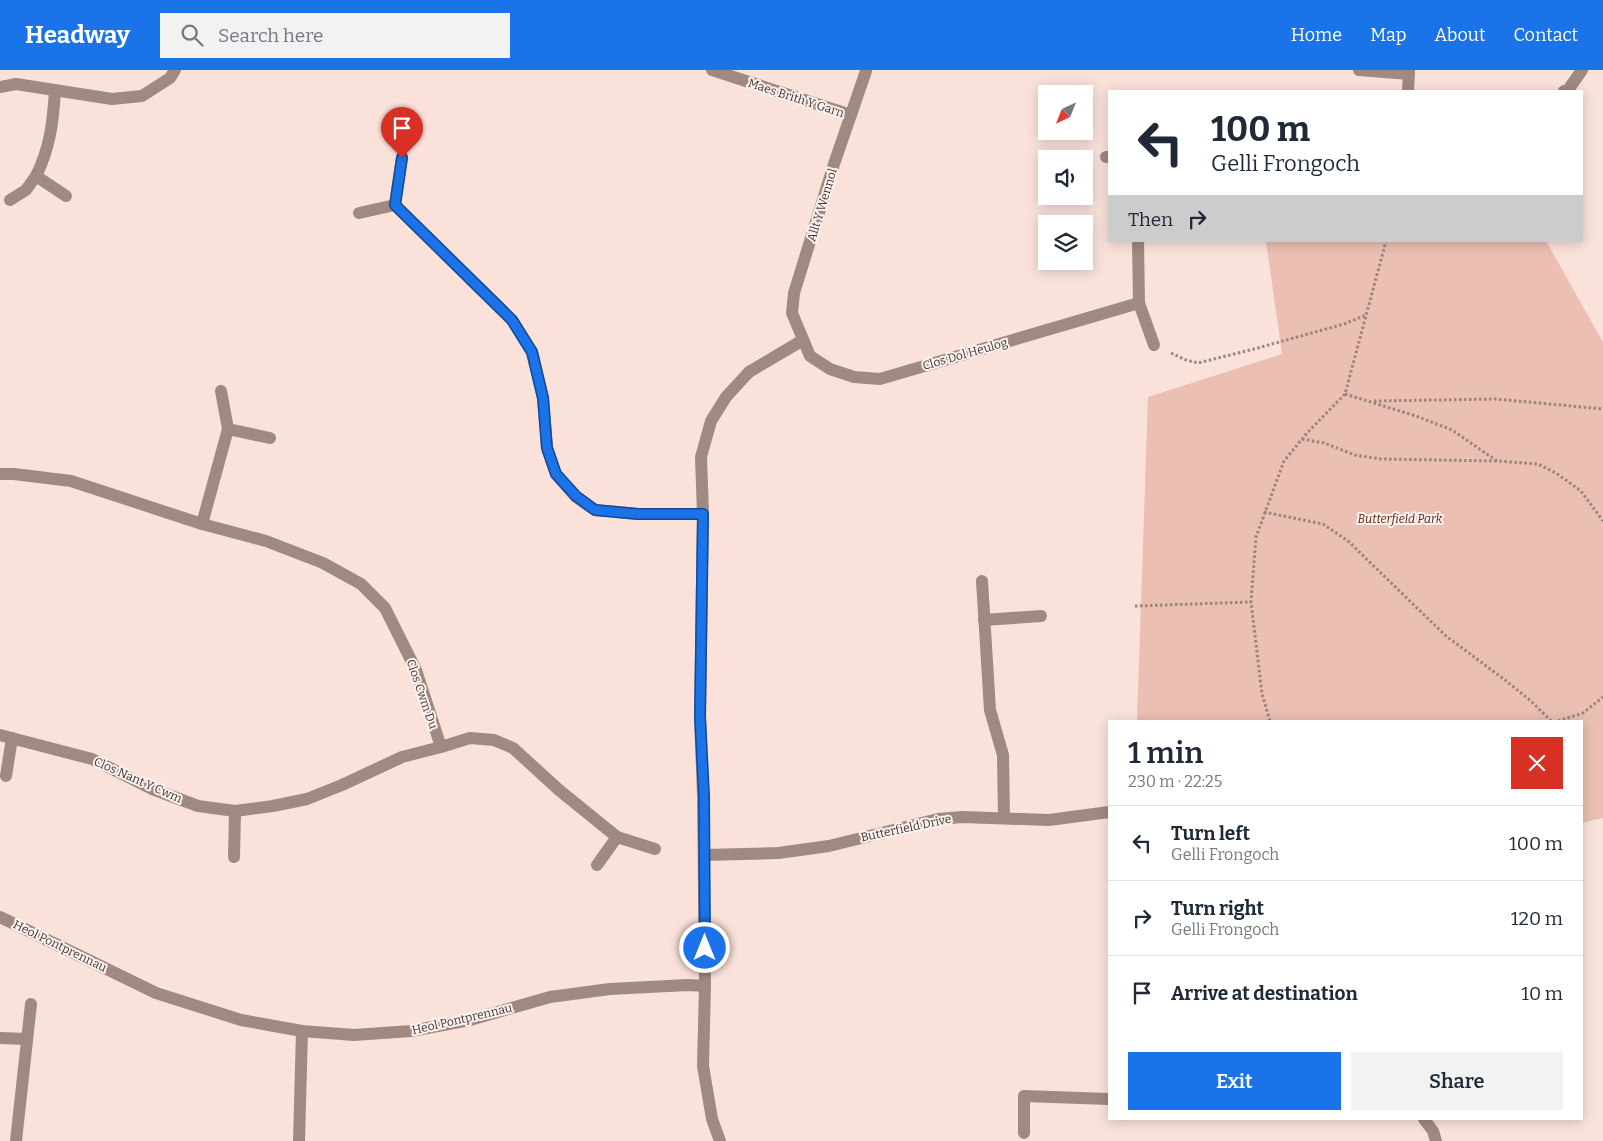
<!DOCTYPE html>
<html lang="en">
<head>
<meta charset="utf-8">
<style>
  body { margin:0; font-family:Bitter,serif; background:#f2f2f3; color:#1f2937; height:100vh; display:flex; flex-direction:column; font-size:19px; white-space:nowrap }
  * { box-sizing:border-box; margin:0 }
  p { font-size:16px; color:#747a83 }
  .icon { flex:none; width:28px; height:28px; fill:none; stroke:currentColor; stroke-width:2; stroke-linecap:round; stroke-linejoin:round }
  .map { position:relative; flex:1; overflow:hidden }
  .panel { position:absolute; left:1108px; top:650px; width:475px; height:400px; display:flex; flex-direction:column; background:#fff; border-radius:0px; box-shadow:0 2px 12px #0003 }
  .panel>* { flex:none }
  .hud { position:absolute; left:1108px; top:20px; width:475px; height:152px; border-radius:0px; box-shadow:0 2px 12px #0003; background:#fff; color:#1f2937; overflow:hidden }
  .needle { width:32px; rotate:223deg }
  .fabs { position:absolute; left:1038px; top:15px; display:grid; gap:10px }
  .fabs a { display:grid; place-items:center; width:55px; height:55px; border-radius:0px; background:#fff; box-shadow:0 2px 12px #0003; font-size:25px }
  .pin { position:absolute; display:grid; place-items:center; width:42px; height:42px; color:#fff; margin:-51px -21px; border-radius:50% 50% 50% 0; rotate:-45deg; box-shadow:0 0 5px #0007 }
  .pin .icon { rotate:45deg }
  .me { position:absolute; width:55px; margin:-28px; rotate:0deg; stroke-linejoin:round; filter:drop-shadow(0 0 4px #0008) }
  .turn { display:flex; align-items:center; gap:18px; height:105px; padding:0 20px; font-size:22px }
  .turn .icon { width:65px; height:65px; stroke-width:2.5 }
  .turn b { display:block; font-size:35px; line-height:42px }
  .then { display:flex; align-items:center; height:48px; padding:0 20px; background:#0003; gap:10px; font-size:19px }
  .round { display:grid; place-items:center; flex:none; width:52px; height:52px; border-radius:0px; background:#f2f2f3 }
  .overview { display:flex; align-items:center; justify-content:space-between; height:85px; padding:0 20px }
  h1 { font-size:30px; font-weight:600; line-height:38px }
  .button { display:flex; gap:10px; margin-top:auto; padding:10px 20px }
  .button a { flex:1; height:58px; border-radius:0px; background:#1a73e8; color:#fff; font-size:20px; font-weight:600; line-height:58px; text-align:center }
  .button a+a { background:#f2f2f3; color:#1f2937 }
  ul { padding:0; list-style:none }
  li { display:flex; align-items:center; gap:15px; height:75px; padding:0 20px; border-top:1px solid #e0e1e3 }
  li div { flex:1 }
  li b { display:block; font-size:19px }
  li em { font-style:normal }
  header { display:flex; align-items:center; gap:30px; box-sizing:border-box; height:70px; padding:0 25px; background:#1a73e8; color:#fff }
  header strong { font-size:24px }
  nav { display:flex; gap:28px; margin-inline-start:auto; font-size:18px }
  .search { width:350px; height:45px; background:#f2f2f3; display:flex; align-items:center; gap:12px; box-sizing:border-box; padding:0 18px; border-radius:0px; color:#747a83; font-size:19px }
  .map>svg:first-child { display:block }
  .green { fill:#ebbfb2 }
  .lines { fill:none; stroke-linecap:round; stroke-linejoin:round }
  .path { stroke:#99857e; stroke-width:3; stroke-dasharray:2.5 2.5; stroke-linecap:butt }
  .minor { stroke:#a08981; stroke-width:12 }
  .route-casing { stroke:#114b97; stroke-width:12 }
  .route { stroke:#1a73e8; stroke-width:9 }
  .labels { text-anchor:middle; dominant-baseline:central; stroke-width:4; stroke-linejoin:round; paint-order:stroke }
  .street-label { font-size:12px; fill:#44342f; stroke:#fbf3f0 }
  .park-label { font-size:12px; font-style:italic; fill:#62210b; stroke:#fbf3f0 }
</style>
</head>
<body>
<header>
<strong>Headway</strong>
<div class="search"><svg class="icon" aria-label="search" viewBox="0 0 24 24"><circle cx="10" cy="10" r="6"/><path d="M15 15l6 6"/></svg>Search here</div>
<nav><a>Home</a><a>Map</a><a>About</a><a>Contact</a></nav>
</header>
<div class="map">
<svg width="1603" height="1071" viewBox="0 0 1603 1071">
  <rect width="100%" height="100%" fill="#fae2da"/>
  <polygon class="green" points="1266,171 1546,171 1603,272 1603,748 1581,753 1581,651 1137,651 1148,327 1282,284"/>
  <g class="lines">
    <g class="path">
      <polyline points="1171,283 1186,290 1198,293 1254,279 1344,254 1366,245"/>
      <polyline points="1345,324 1416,346 1452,360 1497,391 1538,394 1556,403 1581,421 1603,451"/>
      <polyline points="1374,331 1496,329 1603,339"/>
      <polyline points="1302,369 1324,373 1355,385 1381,389 1497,391"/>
      <polyline points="1264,442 1323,454 1348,471 1446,566 1505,610 1531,631 1551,651"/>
      <polyline points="1135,536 1251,532"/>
      <polyline points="1270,651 1262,624 1251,532 1256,467 1284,391 1307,363 1345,324 1386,171"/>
      <polyline points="1558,651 1583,643 1603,627"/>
    </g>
    <g class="minor">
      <polyline points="712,0 851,45"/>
      <polyline points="1359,0 1409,4"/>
      <polyline points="866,1 834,94 794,223 792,243 810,286 830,299 854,307 880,309 1139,233 1138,171"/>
      <polyline points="0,17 16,14 112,29 142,26 170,8 175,0"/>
      <polyline points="1408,21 1409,0"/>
      <polyline points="1564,21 1568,20 1582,0"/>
      <polyline points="402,87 395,135 512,250 532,282 543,328 547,378 556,404 576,427 595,440 638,444 703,444"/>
      <polyline points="1106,87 1109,87"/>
      <path d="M36 106C50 78 53 52 55 21"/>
      <polyline points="10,130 26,120 36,106 66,126"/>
      <polyline points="359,143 395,135"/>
      <polyline points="1139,233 1154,275"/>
      <polyline points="228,359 270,368"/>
      <polyline points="0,404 14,404 71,411 202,454 266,471 323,493 361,514 385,538 416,600 441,677 470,668 494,670 513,678 559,720 617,767 655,779"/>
      <polyline points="202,454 228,359 221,321"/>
      <polyline points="982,511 990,640 1003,685 1004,748"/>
      <polyline points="984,550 1041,546"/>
      <polyline points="0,665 92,689 152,719 198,736 235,741 273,736 307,729 342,715 402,687 441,677"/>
      <polyline points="6,706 12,668"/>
      <polyline points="704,785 778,783 829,776 938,749 962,747 1049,750 1109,742"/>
      <polyline points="234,787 235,741"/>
      <polyline points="597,795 617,767"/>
      <polyline points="0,847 156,923 241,950 302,961 354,965 411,961 470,950 550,927 610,919 688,915 705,916"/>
      <polyline points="0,968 27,969"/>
      <polyline points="1424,1049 1433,1061 1436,1071"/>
      <polyline points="1024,1063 1024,1026 1109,1029"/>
      <polyline points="16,1071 31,934"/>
      <polyline points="299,1071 302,961"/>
      <polyline points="720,1071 712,1049 703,996 705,916 703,726 700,647 703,444 701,387 711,351 726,327 749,302 803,270"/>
    </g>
  </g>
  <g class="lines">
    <defs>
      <polyline id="route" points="402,88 395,135 512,250 532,282 543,328 547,378 556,404 576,426 595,440 638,444 703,444 700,646 704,726 705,878"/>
    </defs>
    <use href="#route" class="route-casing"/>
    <use href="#route" class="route"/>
  </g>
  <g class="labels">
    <g class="street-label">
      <text transform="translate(796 28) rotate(18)">Maes Brith Y Garn</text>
      <text transform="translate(822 135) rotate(-73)">Allt Y Wennol</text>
      <text transform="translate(965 284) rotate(-16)">Clos Dol Heulog</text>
      <text transform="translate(422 624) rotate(71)">Clos Cwm Du</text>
      <text transform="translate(138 710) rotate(24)">Clos Nant Y Cwm</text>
      <text transform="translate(906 758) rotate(-12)">Butterfield Drive</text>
      <text transform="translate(60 876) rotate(26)">Heol Pontprennau</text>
      <text transform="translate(462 949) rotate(-13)">Heol Pontprennau</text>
    </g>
    <g class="park-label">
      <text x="1400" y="449">Butterfield Park</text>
    </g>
  </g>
</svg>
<div class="fabs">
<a><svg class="needle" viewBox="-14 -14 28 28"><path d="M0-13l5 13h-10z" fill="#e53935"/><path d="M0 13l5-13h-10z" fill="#747a83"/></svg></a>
<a><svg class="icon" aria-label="sound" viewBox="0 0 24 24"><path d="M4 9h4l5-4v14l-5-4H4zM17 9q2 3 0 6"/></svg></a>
<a><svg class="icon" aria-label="layers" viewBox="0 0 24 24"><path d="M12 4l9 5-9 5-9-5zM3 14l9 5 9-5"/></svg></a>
</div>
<div class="pin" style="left:402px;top:88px;background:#d93025"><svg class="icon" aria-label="arrive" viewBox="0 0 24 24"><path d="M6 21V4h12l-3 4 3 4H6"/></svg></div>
<svg class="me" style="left:705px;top:878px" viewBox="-20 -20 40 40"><circle r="17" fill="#1a73e8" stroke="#fff" stroke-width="3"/><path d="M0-11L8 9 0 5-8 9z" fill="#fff"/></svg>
<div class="hud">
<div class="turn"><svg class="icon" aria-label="left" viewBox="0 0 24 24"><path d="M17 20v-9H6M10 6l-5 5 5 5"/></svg><div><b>100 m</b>Gelli Frongoch</div></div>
<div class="then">Then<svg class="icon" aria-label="right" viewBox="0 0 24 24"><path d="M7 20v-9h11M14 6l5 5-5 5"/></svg></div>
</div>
<section class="panel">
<div class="overview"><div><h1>1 min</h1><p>230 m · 22:25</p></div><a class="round" style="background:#d93025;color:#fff"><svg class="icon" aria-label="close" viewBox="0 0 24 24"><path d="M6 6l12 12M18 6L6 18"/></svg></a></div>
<ul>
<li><svg class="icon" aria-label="left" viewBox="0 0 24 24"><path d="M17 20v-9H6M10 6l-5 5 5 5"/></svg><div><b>Turn left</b><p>Gelli Frongoch</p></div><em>100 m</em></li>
<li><svg class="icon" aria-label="right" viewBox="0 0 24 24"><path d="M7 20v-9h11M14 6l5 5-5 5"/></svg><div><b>Turn right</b><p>Gelli Frongoch</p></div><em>120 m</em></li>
<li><svg class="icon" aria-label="arrive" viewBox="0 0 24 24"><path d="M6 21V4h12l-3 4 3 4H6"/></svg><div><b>Arrive at destination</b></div><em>10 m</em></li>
</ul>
<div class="button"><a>Exit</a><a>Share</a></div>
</section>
</div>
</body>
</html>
